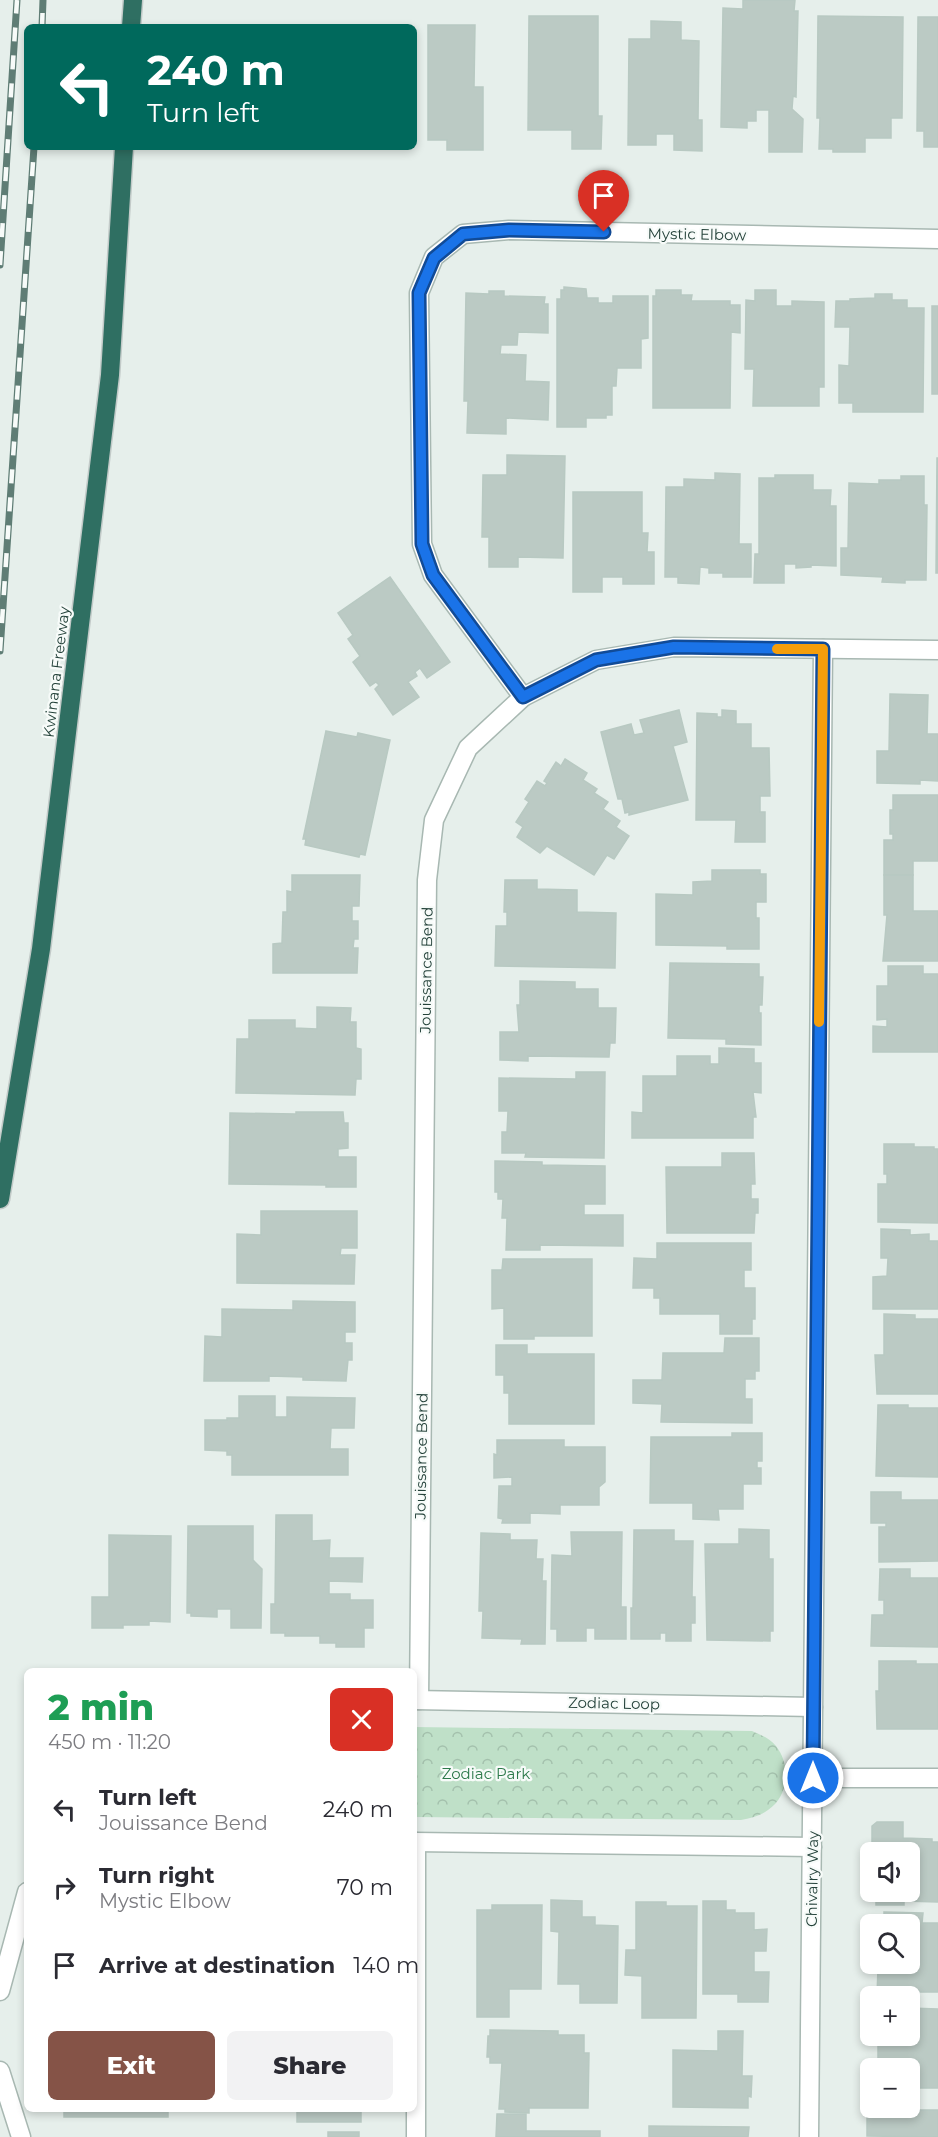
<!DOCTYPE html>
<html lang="en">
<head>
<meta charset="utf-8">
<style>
  body { margin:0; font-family:Montserrat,sans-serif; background:#f2f2f3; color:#2b2b33; height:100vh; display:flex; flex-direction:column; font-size:22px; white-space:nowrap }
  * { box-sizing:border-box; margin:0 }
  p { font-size:20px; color:#7c7c81 }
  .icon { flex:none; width:33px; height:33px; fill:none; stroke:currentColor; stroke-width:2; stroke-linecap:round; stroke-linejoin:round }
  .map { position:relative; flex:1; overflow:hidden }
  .side { position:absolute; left:24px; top:1668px; width:393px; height:444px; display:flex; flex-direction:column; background:#fff; border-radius:9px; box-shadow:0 3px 9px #0003 }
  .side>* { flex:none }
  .banner { position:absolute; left:24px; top:24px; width:393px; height:126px; border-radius:9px; box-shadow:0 3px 9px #0003; background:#00695c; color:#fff; overflow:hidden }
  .tools { position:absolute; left:860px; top:1842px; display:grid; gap:12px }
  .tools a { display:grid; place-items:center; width:60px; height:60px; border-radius:9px; background:#fff; box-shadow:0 3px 9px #0003; font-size:30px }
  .pin { position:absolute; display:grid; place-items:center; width:51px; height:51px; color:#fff; margin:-62px -26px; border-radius:50% 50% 50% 0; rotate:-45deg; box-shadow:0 0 6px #0007 }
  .pin .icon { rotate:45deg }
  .me { position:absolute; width:66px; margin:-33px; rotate:0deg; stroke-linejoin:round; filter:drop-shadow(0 0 4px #0008) }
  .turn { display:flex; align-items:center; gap:21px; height:126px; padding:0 24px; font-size:27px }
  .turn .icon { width:78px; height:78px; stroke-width:2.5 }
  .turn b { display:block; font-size:42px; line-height:51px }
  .round { display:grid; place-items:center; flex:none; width:63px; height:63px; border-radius:9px; background:#f2f2f3 }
  .headline { display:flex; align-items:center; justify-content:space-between; height:102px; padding:0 24px }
  h1 { font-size:36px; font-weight:800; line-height:45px; color:#1e9e55 }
  .button { display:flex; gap:12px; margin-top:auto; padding:12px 24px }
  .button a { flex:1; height:69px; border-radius:9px; background:#855347; color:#fff; font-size:24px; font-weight:800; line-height:69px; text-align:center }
  .button a+a { background:#f2f2f3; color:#2b2b33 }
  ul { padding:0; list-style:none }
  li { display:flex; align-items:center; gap:18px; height:78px; padding:0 24px }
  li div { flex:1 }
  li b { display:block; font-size:22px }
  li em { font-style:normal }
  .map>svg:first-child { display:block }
  .park { fill:url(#park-crowns) }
  .building { fill:#bbcac4; stroke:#b8c9c2; stroke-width:1.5 }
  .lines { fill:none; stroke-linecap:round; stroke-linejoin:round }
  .street-casing { stroke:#a8b8b2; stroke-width:21 }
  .highway-casing { stroke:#c2cac8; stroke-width:21 }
  .street { stroke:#fff; stroke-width:18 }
  .highway { stroke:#2f6f62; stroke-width:18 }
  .rail-casing { stroke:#5f7d75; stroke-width:7 }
  .rail { stroke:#f7fbf9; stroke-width:4.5; stroke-dasharray:14; stroke-linecap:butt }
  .route-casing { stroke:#114b97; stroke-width:15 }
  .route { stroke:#1a73e8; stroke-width:10 }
  .slow { stroke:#f59e0b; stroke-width:10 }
  .labels { text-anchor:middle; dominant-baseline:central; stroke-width:4.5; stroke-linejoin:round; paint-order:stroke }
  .street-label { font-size:15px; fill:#24423a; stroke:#f7fbf9 }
  .park-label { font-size:15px; fill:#2d7a4b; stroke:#f7fbf9 }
</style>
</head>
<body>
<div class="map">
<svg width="938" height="2137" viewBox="0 0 938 2137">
  <defs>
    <pattern id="park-crowns" width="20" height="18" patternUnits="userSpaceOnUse" patternTransform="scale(1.5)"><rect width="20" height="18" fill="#bfe0c8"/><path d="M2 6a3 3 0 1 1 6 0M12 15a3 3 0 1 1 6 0" fill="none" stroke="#a4c1ad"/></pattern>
  </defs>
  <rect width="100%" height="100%" fill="#e6efeb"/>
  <path class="park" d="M414 1727 752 1731C761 1735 770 1738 776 1746 791 1765 789 1796 768 1810 760 1816 751 1818 741 1820L414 1817Z"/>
  <g class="building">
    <polygon points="743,0 795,0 794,11 798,11 796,97 793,96 792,109 803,119 802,152 769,152 769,110 756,110 756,121 747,121 747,128 721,127 723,8 743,9"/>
    <polygon points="529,16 598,16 598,116 602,116 601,149 572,149 572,130 528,130"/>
    <polygon points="818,16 903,17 902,118 891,118 891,138 865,138 865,152 833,152 833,149 819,149 820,118 817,118"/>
    <polygon points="918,17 938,17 938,147 924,147 924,131 917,131"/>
    <polygon points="651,21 681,22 681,40 699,41 698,120 702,120 702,151 674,150 674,134 656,134 656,145 628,145 629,39 651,39"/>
    <polygon points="428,25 475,25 474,87 483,87 483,150 447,150 447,140 428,140"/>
    <polygon points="564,287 586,289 587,298 598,298 598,303 613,303 613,296 648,296 648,338 641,339 641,368 617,368 616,386 612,386 612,415 606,415 606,418 586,418 586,427 557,427 557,299 561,299 561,290 564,290"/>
    <polygon points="656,290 681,290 681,295 692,295 691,301 730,301 730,305 740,305 740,333 731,332 730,408 653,408 653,296 656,296"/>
    <polygon points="755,290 776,290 776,306 792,306 792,301 824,302 824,387 819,387 819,406 753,406 754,369 745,369 746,300 755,301"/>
    <polygon points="489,291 504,291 504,296 545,297 544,304 548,304 548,333 518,332 517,345 501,345 500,354 526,355 525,381 549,382 548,420 506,418 506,434 467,433 468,401 464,401 466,293 489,294"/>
    <polygon points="875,294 892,294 892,300 907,300 907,308 924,308 923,412 853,412 853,403 839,403 839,365 849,366 850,327 835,327 836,301 850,301 850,299 875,298"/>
    <rect x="932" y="306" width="6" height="88"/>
    <polygon points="507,455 565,456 563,558 518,557 518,567 489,567 489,537 482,537 483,475 507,475"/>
    <polygon points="937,458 938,458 938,573 936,573"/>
    <polygon points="715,473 740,474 739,544 751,544 751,577 723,577 723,573 709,573 709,568 700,567 699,584 678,583 678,577 665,577 666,487 684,487 684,479 715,480"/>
    <polygon points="775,475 813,475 813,490 831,490 830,506 836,506 836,566 811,565 811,567 796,568 796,564 784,564 784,583 754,583 755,554 759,554 759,478 775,478"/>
    <polygon points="901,476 924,476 924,505 927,505 926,580 905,580 905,583 882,582 883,577 841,575 841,548 848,548 849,483 879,484 879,480 901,480"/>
    <polygon points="573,492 642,492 642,533 648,533 647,552 654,552 654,584 623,584 623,577 602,577 602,592 573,592"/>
    <polygon points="390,577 450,662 427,678 420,668 415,672 417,676 408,682 419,697 393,715 375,689 379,685 376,682 370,686 353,662 360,656 348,639 353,635 338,613"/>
    <polygon points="890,694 928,695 927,734 938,734 938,781 920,780 920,784 877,783 877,751 889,751"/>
    <polygon points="679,710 687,742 673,746 688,800 629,815 629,812 625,813 622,799 618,799 601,732 631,724 634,735 644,733 640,720"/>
    <polygon points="722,710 736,711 736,724 751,724 751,748 769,748 770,796 760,796 760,812 765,812 765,842 735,842 736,820 696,820 697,713 717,714 717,717 722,717"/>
    <polygon points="326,731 357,737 358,733 390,740 365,855 360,854 359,857 305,845 306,839 303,839"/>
    <polygon points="565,759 587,773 583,780 597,789 594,793 608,802 603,809 620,821 616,827 629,836 614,859 607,855 594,875 547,846 540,853 517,837 523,827 516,822 529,802 525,799 537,781 545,786 547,783 544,781 556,762 561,766"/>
    <polygon points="893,795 938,795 938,861 913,861 913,875 884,875 884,840 893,840 893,834 890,834 890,810 893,810"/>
    <polygon points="712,870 760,870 760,874 766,874 766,902 756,902 756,918 759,918 759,949 727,949 727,946 656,945 656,894 693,895 693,882 712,881"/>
    <polygon points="292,875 360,875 359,906 352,906 352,921 358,921 358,939 354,939 353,948 358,948 357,973 273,973 273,944 282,943 283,912 287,912 287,891 292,892"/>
    <polygon points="884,875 913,875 913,911 938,911 938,961 883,961 887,915 884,915"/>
    <polygon points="505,880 537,880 537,889 577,890 577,912 616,913 615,968 495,966 496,926 507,926 507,912 504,912"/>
    <polygon points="670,963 759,964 759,977 763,977 762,1005 759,1005 759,1013 761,1013 761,1045 726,1044 726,1039 668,1038"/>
    <polygon points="888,966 923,966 923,974 938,974 938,1052 873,1052 873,1026 887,1027 887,1019 877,1020 877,986 888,986"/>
    <polygon points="520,981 575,982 575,989 598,989 598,1008 616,1008 615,1043 610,1043 609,1057 528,1056 528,1061 500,1060 500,1032 519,1032 517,1005 520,1005"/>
    <polygon points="317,1007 351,1008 350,1022 356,1022 356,1048 361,1049 361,1079 356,1079 355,1095 236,1093 237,1039 249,1039 249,1020 295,1020 295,1028 317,1029"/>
    <polygon points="719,1048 754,1049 754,1063 761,1063 761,1093 753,1092 756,1117 753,1117 753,1138 632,1138 632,1112 643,1113 643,1076 677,1076 677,1056 710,1056 710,1064 719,1064"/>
    <polygon points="576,1072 605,1072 604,1158 525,1157 526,1153 502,1153 502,1132 507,1132 508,1111 499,1111 499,1078 576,1079"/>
    <polygon points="296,1112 343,1112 344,1123 348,1123 348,1148 338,1149 338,1157 356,1157 356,1187 326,1187 326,1185 229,1184 230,1113 296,1114"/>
    <polygon points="884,1144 914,1144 914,1147 934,1147 934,1149 938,1149 938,1223 878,1222 878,1184 887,1184 887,1174 884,1174"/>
    <polygon points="722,1153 754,1153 755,1184 751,1184 751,1199 758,1199 758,1213 755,1213 754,1233 667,1233 666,1167 722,1167"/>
    <polygon points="495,1161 542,1162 542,1165 605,1166 605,1204 584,1204 584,1215 623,1215 623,1246 540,1245 540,1250 506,1250 507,1218 502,1218 503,1199 498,1199 498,1192 495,1192"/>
    <polygon points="261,1211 357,1211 357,1248 341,1248 340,1255 355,1255 354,1284 237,1283 237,1234 261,1235"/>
    <polygon points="881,1229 910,1230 910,1235 929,1234 929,1241 938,1241 938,1309 873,1309 873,1277 887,1276 888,1258 881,1258"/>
    <polygon points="657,1243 751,1243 751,1270 744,1270 744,1288 755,1288 755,1319 752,1319 752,1334 720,1334 720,1314 660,1314 660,1298 654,1298 654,1288 633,1288 634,1258 657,1259"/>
    <polygon points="503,1259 592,1259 592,1336 534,1336 534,1339 504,1339 504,1308 492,1309 492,1270 502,1270"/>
    <polygon points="293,1301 355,1302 355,1332 345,1332 345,1343 352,1343 352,1360 348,1360 346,1381 303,1380 303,1377 269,1376 269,1381 204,1381 205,1336 222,1337 222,1309 293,1310"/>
    <polygon points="884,1314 915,1315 915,1319 938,1319 938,1394 877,1394 875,1355 884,1355"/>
    <polygon points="725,1338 759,1338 759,1371 755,1371 755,1379 745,1379 745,1399 752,1399 752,1423 661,1422 662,1404 633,1403 633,1380 662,1380 663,1353 724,1353"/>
    <polygon points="496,1345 527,1345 527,1354 594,1354 594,1424 509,1424 509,1393 504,1393 504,1375 496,1375"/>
    <polygon points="239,1396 275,1396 275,1417 287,1417 287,1397 355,1398 354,1428 331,1428 330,1449 348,1449 348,1475 232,1475 232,1455 227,1455 227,1451 205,1450 205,1420 227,1420 227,1418 239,1418"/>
    <polygon points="878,1405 908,1405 908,1408 938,1408 938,1477 876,1476"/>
    <polygon points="732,1433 762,1433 762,1461 757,1461 757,1468 761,1468 761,1484 743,1484 743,1509 718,1509 719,1520 693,1519 693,1503 650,1503 651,1437 732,1437"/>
    <polygon points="497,1440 564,1440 564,1447 605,1447 605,1482 599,1487 599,1505 560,1505 560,1514 530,1513 530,1523 502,1523 503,1519 498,1518 499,1486 512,1486 512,1477 494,1478 494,1454 497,1455"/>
    <polygon points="871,1492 901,1492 901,1500 938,1500 938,1561 879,1562 879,1527 886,1527 886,1523 871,1523"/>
    <polygon points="276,1515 312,1515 312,1541 330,1540 329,1558 363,1558 362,1582 329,1581 329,1594 350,1594 350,1600 373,1600 373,1628 364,1628 364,1647 336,1647 336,1643 320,1643 320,1636 285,1636 285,1633 271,1633 271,1604 275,1604"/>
    <polygon points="188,1526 253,1526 253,1560 262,1569 261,1628 231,1628 231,1609 217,1609 217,1617 191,1616 191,1613 187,1613"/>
    <polygon points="739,1529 769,1530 769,1559 773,1559 773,1631 770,1631 770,1641 707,1640 705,1544 739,1544"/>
    <polygon points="634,1530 674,1530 674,1541 693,1541 692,1597 695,1597 695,1623 691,1623 691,1641 666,1641 666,1633 660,1633 660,1639 631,1639 631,1608 633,1608"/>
    <polygon points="571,1532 622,1532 621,1607 626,1607 626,1639 595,1639 595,1628 586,1628 586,1641 557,1641 557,1629 551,1629 552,1555 572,1556"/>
    <polygon points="481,1533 510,1534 510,1540 537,1540 536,1559 543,1559 542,1581 546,1581 545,1644 521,1644 522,1639 482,1638 483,1611 479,1611"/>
    <polygon points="109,1535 171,1536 170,1622 149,1621 149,1625 123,1625 123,1628 92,1628 92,1597 109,1597"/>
    <polygon points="880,1569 910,1569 910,1578 938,1578 938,1647 871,1646 872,1615 884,1615 884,1600 879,1600"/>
    <polygon points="879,1661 916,1661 916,1664 938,1664 938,1729 877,1729 876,1691 879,1691"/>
    <polygon points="877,1822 903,1822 903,1838 932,1839 932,1842 938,1842 938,1902 904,1901 904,1905 876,1905 876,1892 909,1892 909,1852 872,1852 872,1826"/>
    <polygon points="551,1900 582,1901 582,1917 595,1917 595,1925 618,1926 617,2003 580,2003 580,1984 558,1984 559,1932 551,1931"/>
    <polygon points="703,1901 726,1901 726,1910 735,1910 735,1913 754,1913 754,1930 767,1929 766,1951 754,1951 754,1972 769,1972 768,2002 738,2002 738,1994 703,1994"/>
    <polygon points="636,1902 666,1902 666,1906 697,1906 696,2018 642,2018 642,1976 625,1975 626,1950 636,1950"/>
    <polygon points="492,1905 542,1905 541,1989 509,1989 509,2017 477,2017 477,1910 492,1910"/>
    <polygon points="884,1912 923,1913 922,1923 938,1923 938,1992 908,1992 908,1996 877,1996 878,1968 883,1968 883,1964 909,1964 909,1924 870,1924 870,1942 867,1942 867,1923 884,1923"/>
    <polygon points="909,2008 938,2009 938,2088 909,2088 909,2068 870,2068 870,2092 866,2092 866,2062 878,2062 878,2036 909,2036"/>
    <polygon points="490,2030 558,2031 558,2035 584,2035 584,2053 589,2053 588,2108 529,2108 529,2113 505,2112 505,2109 499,2109 502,2063 490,2063 490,2057 487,2057 488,2036 490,2036"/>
    <polygon points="718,2031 743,2031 742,2076 752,2076 751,2097 748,2096 748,2108 673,2107 673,2050 718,2051"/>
    <rect x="64" y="2109" width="104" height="8"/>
    <polygon points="257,2109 361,2109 361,2122 297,2122 297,2111 257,2111"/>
    <polygon points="867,2110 938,2110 938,2137 867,2136"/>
    <polygon points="497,2114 526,2114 526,2131 600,2131 600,2137 496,2137"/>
    <polygon points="649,2126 749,2127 748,2137 649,2137"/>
    <rect x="328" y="2132" width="31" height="5"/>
  </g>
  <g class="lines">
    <defs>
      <g id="street">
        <polyline points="523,697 433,575 422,544 419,293 434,257 463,234 509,230 938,239"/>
        <polyline points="414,1700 813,1707"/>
        <polyline points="419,1700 427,880 434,820 468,748 523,697 596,660 674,647 938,650"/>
        <polyline points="813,1778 938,1778"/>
        <polyline points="414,1842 812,1847"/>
        <polyline points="0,1991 27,1892"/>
        <polyline points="0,2071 21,2137"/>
        <polyline points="416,2137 416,1842"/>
        <polyline points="809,2137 823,649"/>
      </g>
      <g id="highway">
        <polyline points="131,27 133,0"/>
        <polyline points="0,1199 41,949 110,375 124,147"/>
      </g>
    </defs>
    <use href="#street" class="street-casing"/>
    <use href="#highway" class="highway-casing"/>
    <use href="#street" class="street"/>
    <use href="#highway" class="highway"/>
    <defs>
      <g id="rail">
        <polyline points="42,27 43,0"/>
        <polyline points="0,265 17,0"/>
        <polyline points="0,651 34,147"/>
      </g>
    </defs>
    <use href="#rail" class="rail-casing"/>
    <use href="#rail" class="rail"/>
  </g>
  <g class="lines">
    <defs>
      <polyline id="route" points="604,232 509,230 463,234 434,258 419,293 422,544 433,575 523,697 596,660 674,647 823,649 813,1778"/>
    </defs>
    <use href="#route" class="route-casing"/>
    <use href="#route" class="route"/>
    <polyline class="slow" points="777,649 823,649 819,1022"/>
  </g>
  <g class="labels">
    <g class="street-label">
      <text transform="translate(697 234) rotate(1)">Mystic Elbow</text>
      <text transform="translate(56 672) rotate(-83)">Kwinana Freeway</text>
      <text transform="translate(426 970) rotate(-89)">Jouissance Bend</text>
      <text transform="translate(421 1456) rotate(-89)">Jouissance Bend</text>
      <text transform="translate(614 1703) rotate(1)">Zodiac Loop</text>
      <text transform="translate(812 1879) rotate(-89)">Chivalry Way</text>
    </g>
    <g class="park-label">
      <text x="486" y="1773">Zodiac Park</text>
    </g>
  </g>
</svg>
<div class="tools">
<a><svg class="icon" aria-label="sound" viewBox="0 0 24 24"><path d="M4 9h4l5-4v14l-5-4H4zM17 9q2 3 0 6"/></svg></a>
<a><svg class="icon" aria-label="search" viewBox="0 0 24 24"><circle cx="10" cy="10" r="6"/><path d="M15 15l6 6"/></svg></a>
<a>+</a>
<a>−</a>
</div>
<div class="pin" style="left:604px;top:232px;background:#d93025"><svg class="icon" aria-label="arrive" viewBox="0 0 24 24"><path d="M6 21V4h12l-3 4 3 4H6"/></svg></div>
<svg class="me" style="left:813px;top:1778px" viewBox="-20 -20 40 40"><circle r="17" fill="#1a73e8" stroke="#fff" stroke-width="3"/><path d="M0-11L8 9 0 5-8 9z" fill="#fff"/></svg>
<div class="banner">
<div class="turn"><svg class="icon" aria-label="left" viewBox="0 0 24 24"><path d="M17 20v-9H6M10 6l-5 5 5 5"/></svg><div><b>240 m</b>Turn left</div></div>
</div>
<section class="side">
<div class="headline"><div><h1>2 min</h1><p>450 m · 11:20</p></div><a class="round" style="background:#d93025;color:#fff"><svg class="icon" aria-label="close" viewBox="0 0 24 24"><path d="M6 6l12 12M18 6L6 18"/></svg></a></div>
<ul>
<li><svg class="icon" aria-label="left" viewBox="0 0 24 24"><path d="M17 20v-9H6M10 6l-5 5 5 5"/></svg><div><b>Turn left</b><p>Jouissance Bend</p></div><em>240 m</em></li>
<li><svg class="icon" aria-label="right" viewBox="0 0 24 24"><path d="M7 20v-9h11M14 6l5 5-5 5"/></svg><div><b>Turn right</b><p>Mystic Elbow</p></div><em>70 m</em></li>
<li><svg class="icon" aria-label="arrive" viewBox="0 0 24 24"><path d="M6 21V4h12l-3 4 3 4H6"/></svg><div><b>Arrive at destination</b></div><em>140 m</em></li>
</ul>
<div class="button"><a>Exit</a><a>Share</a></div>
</section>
</div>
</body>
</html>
